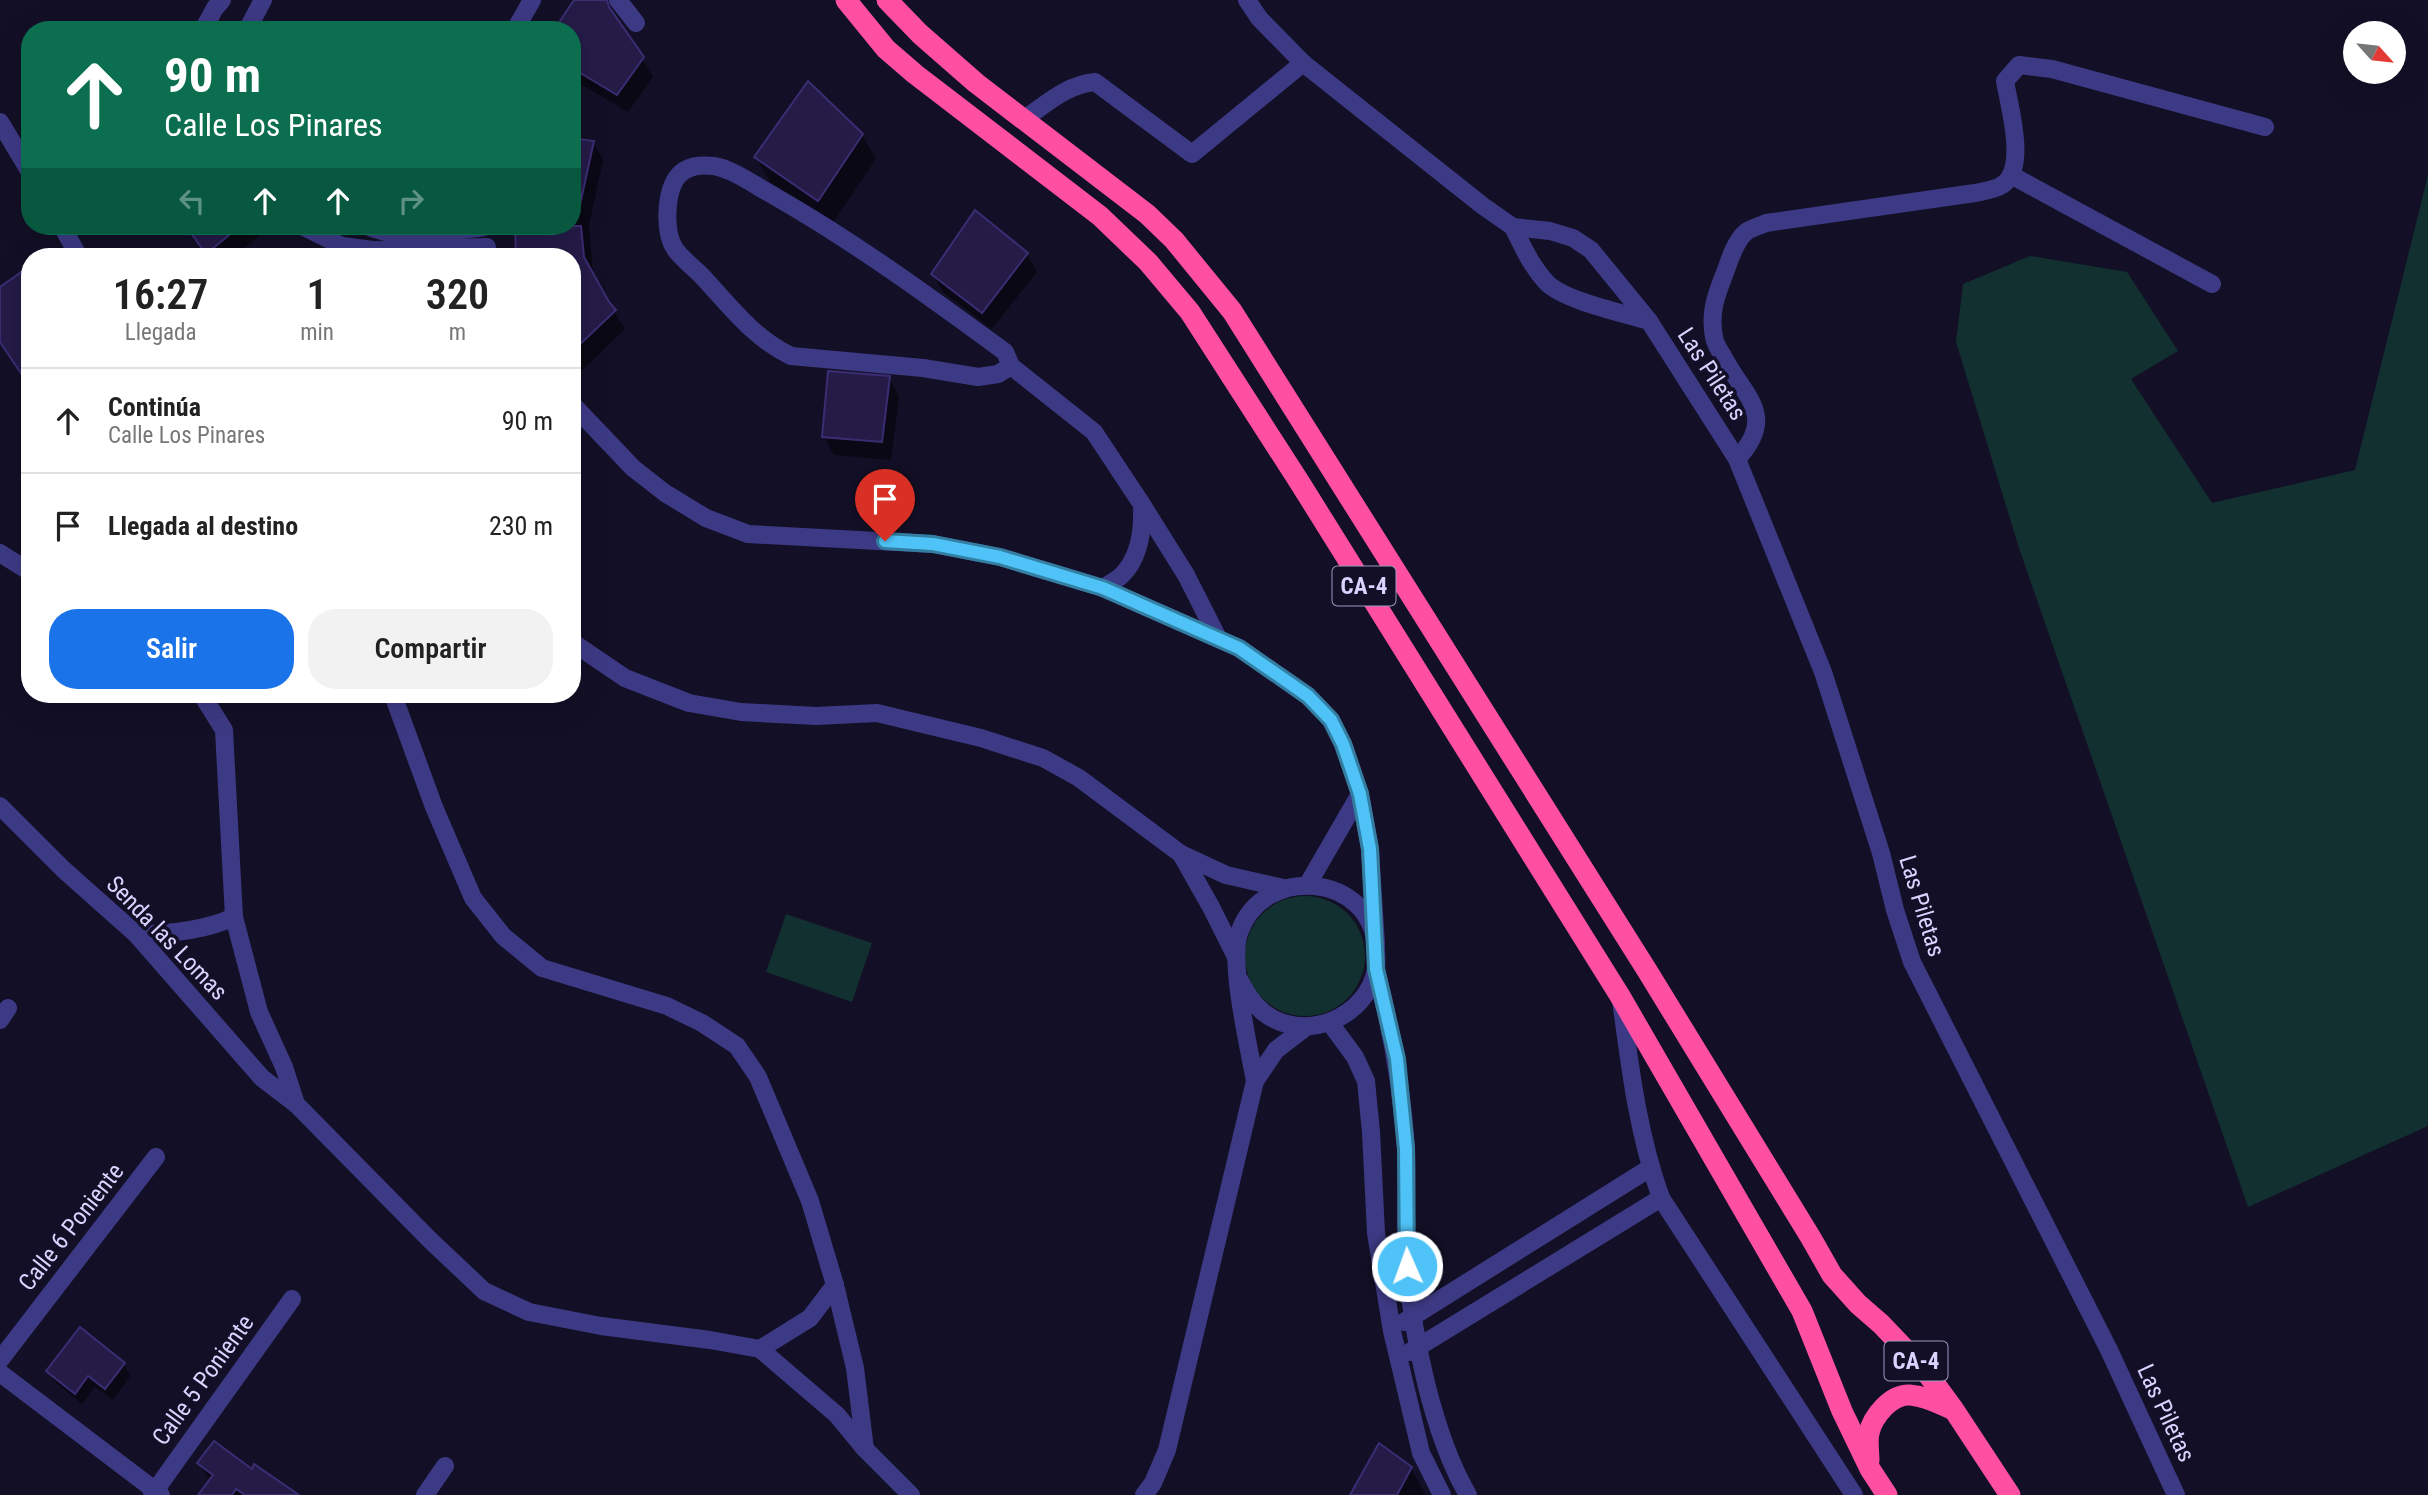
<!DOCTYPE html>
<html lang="es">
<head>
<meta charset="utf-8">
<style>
  body { margin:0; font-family:"Roboto Condensed",sans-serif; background:#f2f2f2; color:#222; height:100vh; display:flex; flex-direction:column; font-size:26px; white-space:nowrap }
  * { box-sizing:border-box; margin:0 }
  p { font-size:23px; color:#767676 }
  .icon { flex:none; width:38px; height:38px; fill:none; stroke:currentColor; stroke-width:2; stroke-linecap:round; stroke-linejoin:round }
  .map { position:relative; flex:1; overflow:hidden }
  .drawer { position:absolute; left:21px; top:248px; width:560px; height:455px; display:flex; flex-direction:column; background:#fff; border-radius:28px; box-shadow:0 7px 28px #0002 }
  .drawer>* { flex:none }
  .hud { position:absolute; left:21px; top:21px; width:560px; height:214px; border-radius:28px; box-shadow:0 7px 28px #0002; background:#0b6e4f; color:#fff; overflow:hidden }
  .needle { width:46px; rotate:117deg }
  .buttons { position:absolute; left:2343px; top:21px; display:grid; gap:14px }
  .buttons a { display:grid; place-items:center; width:63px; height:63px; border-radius:50%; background:#fff; box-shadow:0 7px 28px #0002; font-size:35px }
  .pin { position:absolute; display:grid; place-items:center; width:60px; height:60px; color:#fff; margin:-72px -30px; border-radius:50% 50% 50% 0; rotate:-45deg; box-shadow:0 0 7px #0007 }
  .pin .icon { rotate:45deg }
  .me { position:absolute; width:77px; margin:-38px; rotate:358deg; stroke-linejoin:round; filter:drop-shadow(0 0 5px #0008) }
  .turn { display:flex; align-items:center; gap:24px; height:147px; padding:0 28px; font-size:32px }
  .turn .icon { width:91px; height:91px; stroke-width:2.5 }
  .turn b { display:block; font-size:49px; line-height:60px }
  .lanes { display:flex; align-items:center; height:66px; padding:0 28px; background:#0003; justify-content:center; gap:35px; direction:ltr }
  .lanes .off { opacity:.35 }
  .eta { display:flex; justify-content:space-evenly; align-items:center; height:119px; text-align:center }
  .eta b { font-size:42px; font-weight:600; line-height:49px }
  .button { display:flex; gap:14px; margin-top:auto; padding:14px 28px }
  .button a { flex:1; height:80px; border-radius:28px; background:#1a73e8; color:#fff; font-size:28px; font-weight:600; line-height:80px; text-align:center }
  .button a+a { background:#f2f2f2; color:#222 }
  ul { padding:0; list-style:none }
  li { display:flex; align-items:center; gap:21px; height:105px; padding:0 28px; border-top:2px solid #e0e0e0 }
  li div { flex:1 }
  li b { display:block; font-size:26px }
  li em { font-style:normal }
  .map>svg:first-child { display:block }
  .green { fill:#12302f }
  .shadow { fill:#0007 }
  .building { fill:#241b47; stroke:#3b2d73; stroke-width:2 }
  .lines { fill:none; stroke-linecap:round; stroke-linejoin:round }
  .street { stroke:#3d3a85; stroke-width:18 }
  .highway { stroke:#ff4fa3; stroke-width:21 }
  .route-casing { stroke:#337fa1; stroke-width:18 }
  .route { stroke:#4fc3f7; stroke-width:12 }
  .labels { text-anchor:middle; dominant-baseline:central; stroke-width:7; stroke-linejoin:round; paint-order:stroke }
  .shield { fill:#130f26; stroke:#9e99be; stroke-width:2 }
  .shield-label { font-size:23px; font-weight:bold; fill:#d9d4ff }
  .street-label { font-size:24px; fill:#d9d4ff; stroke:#130f26 }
</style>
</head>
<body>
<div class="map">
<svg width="2428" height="1495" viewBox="0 0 2428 1495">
  <rect width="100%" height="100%" fill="#130f26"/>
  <g class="green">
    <polygon points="2428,175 2428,1126 2248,1207 2019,548 1956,342 1963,284 2030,256 2127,272 2178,351 2131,379 2212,503 2355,470"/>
    <circle cx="1305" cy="956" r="60"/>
    <polygon points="786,914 872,943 852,1002 766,972"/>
  </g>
  <g class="shadow">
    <polygon points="576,0 604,0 653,77 628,112 572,79 572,30"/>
    <polygon points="862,135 876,159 832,224 770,182 756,157"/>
    <polygon points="572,140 593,142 603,160 589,225 593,277 625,329 576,376 572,372 572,257 519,257 516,226 572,226"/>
    <polygon points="187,226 257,226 261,234 233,257 208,257"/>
    <polygon points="1027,254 1037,272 992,329 943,292 933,274"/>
    <polygon points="889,378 899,396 891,460 834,455 824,437"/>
    <polygon points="124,1364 130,1376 113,1400 95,1387 82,1404 55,1382 48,1371"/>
    <polygon points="199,1463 288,1495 206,1495 212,1479 206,1475"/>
    <polygon points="1411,1469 1425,1493 1424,1495 1352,1495"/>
  </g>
  <g class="building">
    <polygon points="574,0 607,0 609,7 644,57 617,95 572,68 572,30 554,30"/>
    <polygon points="808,81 863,134 818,201 754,157"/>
    <polygon points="572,138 594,141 580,205 572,204"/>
    <polygon points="975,210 1028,253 982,313 931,274"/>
    <polygon points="186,226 240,226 206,254"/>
    <polygon points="515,226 581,226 584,257 609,302 616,310 572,352 572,257 516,257"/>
    <polygon points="30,266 30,387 0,342 0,287"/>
    <polygon points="828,371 890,376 882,442 822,437"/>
    <polygon points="80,1327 125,1363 105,1389 88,1376 75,1394 46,1371"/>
    <polygon points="214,1441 252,1469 254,1464 299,1495 245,1495 236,1489 232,1495 198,1495 213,1475 197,1463"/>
    <polygon points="1379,1443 1412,1467 1397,1495 1350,1495"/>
  </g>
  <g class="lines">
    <g class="street">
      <polyline points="618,0 636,23"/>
      <polyline points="1247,0 1259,18 1303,63 1483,206 1513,227 1550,231 1573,238 1591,250 1649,321 1737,459 1823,672 1881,853 1895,910 1912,962 2109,1350 2176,1495"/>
      <polyline points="203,30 215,8 222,0"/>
      <polyline points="247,30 263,0"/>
      <polyline points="515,30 532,0"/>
      <path d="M1024 119C1048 103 1066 85 1095 82L1192 154 1303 63"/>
      <polyline points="0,122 30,172"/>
      <polyline points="2011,175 2212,284"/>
      <polyline points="62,226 79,257"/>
      <polyline points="302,226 342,246 373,250 487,247"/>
      <path d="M367 226C402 242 447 232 484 227"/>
      <path d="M1513 227C1523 247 1531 266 1547 283 1565 301 1624 313 1649 321"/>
      <path d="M1011 366 998 374 978 377 923 368 791 356C753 338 729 305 701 275 693 267 681 258 675 249 664 233 666 198 674 182 682 166 698 164 714 166 733 169 759 188 776 197 856 243 930 297 1005 352L1011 366 1094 432 1141 503 1186 575 1218 638"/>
      <polyline points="572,404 633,468 665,493 706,518 748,534 933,544 1000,557 1103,588 1239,648 1308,696 1331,720 1343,744 1360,794 1370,849 1376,944"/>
      <path d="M1737 459C1778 415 1744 397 1723 356 1719 350 1715 344 1714 337 1709 311 1717 293 1726 270 1730 258 1736 240 1746 232 1751 228 1760 226 1766 223L1975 193C1983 191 1995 190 2002 185 2028 169 2009 106 2005 81L2019 65 2052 69 2265 127"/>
      <polyline points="0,553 30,572"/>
      <path d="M1103 588C1109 584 1117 580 1122 575 1140 557 1143 530 1142 506"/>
      <polyline points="572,642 625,678 689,703 741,712 816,716 877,713 981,738 1043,758 1079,778 1181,854 1226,875 1283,888"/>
      <polyline points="202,695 224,730 234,917 259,1012 284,1067 296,1104 430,1240 484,1291 529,1312 601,1326 710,1340 760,1349 837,1415 865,1449 911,1495"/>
      <polyline points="393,695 434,807 473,898 503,936 542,968 667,1006 702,1023 737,1046 758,1077 810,1201 835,1285 810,1318 760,1349"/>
      <polyline points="0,806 64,870 136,934 262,1078 296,1104"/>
      <polyline points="1181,854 1211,907 1235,955"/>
      <polyline points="1308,884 1360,794"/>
      <path d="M136 934C170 934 204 931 234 917"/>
      <path d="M1376 969C1391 1028 1402 1087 1406 1148 1408 1187 1404 1226 1407 1265 1412 1335 1433 1435 1468 1495"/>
      <path d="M1238 977C1245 990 1251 1002 1263 1012 1302 1044 1367 1019 1376 969 1377 963 1376 954 1376 948 1372 873 1263 863 1239 933 1229 962 1249 1048 1255 1081"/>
      <path d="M1621 1000C1630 1068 1638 1134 1661 1198L1854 1495"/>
      <polyline points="0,1020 8,1008"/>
      <polyline points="1330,1023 1355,1057 1366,1081 1371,1132 1376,1233 1392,1331 1421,1453 1442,1495"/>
      <polyline points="835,1285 855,1368 865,1449"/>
      <polyline points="1404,1322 1650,1168"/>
      <polyline points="1410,1352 1661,1198"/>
      <polyline points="0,1360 156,1157"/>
      <polyline points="0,1373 161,1495"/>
      <polyline points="152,1495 292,1299"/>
      <polyline points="425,1495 445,1466"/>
      <polyline points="1144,1495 1153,1483 1167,1450 1255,1081 1276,1050 1306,1027"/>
    </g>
    <g class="highway">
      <polyline points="846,0 886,49 915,74 1100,216 1148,262 1190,312 1300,483 1620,996 1802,1311 1842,1411 1870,1469 1887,1495"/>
      <polyline points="887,0 920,34 976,83 1147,214 1174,240 1232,311 1648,972 1811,1238 1832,1275 1858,1304 1881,1324 1924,1369 1954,1410 2010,1495"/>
      <path d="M1869 1461C1869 1452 1867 1442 1869 1433 1873 1416 1891 1394 1910 1395 1925 1396 1938 1403 1952 1409"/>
    </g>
  </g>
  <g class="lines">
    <defs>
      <polyline id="route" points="885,541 933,544 1000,557 1103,588 1239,648 1308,696 1331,720 1343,744 1360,794 1370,849 1376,969 1397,1059 1406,1149 1407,1266"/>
    </defs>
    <use href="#route" class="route-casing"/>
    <use href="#route" class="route"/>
  </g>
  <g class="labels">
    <g class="shield">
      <rect x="1332.5" y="566.5" width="63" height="39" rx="5"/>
      <rect x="1884.5" y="1341.5" width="63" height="39" rx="5"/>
    </g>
    <g class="shield-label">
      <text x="1364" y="586">CA-4</text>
      <text x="1916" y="1361">CA-4</text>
    </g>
    <g class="street-label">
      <text transform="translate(1712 374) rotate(57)">Las Piletas</text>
      <text transform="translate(1922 906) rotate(73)">Las Piletas</text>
      <text transform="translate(167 938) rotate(46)">Senda las Lomas</text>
      <text transform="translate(71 1227) rotate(-52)">Calle 6 Poniente</text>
      <text transform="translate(203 1380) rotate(-54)">Calle 5 Poniente</text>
      <text transform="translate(2166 1413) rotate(65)">Las Piletas</text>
    </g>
  </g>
</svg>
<div class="buttons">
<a><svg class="needle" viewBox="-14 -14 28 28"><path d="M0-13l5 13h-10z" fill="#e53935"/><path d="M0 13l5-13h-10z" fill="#767676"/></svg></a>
</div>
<div class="pin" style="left:885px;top:541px;background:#d93025"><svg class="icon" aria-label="arrive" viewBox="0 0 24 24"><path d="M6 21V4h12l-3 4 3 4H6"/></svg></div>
<svg class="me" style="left:1407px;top:1266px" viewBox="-20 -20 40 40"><circle r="17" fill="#4fc3f7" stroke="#fff" stroke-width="3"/><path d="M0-11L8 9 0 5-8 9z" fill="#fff"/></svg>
<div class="hud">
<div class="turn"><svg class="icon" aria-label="ahead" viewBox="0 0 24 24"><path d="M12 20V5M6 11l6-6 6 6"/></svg><div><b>90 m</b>Calle Los Pinares</div></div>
<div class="lanes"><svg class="icon off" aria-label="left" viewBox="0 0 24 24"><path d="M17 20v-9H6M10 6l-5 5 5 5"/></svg><svg class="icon" aria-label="ahead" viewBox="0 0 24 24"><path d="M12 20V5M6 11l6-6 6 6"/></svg><svg class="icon" aria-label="ahead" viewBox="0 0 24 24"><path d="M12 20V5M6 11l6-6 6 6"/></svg><svg class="icon off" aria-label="right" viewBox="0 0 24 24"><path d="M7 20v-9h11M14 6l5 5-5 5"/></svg></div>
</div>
<section class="drawer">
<div class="eta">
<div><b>16:27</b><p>Llegada</p></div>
<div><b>1</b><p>min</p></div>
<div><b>320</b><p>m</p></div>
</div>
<ul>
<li><svg class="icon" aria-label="ahead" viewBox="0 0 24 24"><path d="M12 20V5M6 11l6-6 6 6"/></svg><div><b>Continúa</b><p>Calle Los Pinares</p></div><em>90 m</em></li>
<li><svg class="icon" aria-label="arrive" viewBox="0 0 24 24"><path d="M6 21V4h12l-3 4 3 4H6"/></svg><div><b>Llegada al destino</b></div><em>230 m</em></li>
</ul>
<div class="button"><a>Salir</a><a>Compartir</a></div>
</section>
</div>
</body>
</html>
